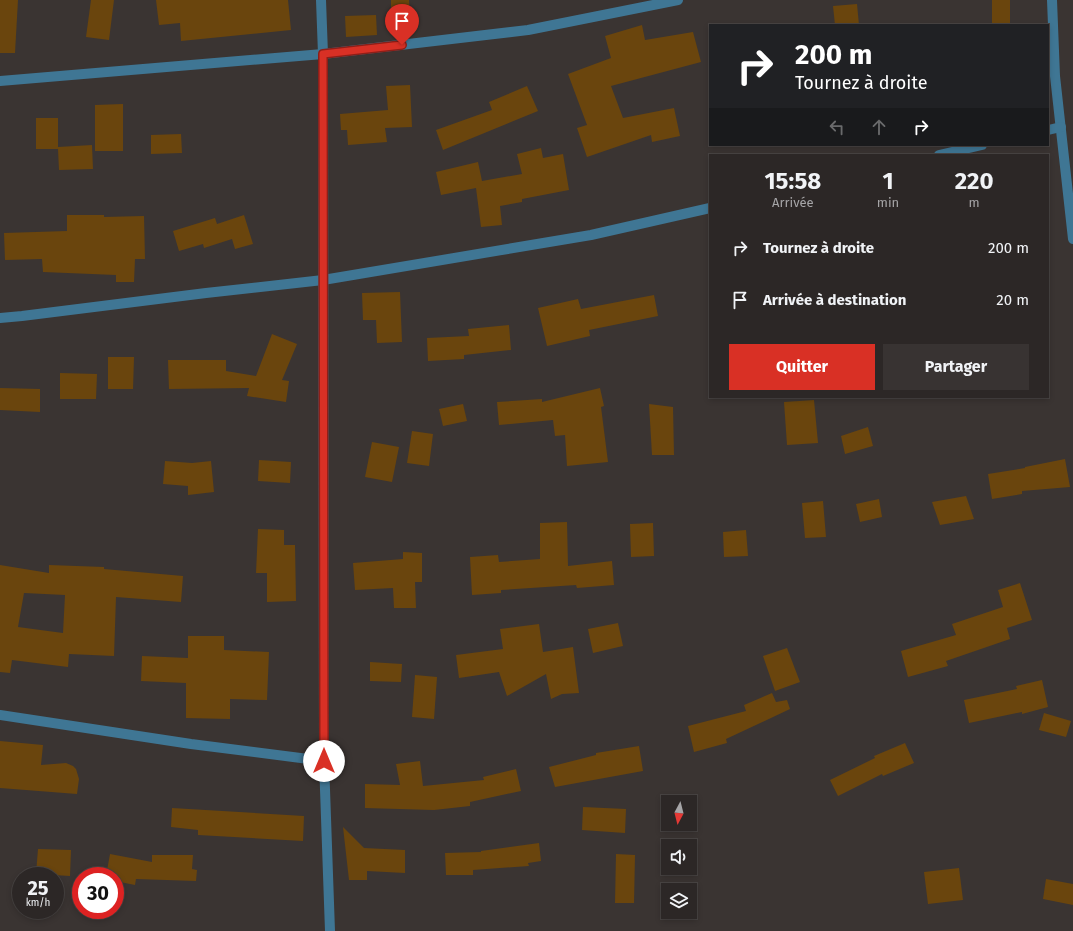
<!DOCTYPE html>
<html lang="fr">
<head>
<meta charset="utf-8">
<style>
  body { margin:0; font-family:"Fira Sans",sans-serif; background:#383332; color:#f1f3f6; height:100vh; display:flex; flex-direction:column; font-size:15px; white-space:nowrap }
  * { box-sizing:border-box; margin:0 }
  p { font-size:13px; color:#a6a5a7 }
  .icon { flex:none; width:22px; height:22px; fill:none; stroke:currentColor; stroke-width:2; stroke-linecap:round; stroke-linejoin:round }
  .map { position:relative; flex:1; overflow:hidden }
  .side { position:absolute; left:709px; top:154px; width:340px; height:244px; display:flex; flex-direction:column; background:#2c2726; border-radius:0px; box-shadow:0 2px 6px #0003,0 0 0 1px #484443 }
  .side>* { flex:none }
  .banner { position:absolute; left:709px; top:24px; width:340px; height:122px; border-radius:0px; box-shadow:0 2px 6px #0003,0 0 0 1px #484443; background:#202124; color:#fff; overflow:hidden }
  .needle { width:26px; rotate:187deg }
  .controls { position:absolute; left:661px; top:795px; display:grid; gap:8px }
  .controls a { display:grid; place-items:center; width:36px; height:36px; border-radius:0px; background:#2c2726; box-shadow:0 2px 6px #0003,0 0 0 1px #484443; font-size:20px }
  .speed { position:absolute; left:12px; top:867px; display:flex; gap:8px; font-size:20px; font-weight:700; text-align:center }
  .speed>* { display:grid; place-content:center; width:52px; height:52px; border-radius:50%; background:#2c2726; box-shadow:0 2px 6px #0003,0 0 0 1px #484443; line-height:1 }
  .speed small { font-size:10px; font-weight:400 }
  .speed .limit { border:6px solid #d22; background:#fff; color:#111 }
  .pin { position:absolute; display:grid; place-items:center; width:34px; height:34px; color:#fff; margin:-41px -17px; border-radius:50% 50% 50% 0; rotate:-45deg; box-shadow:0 0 4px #0007 }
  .pin .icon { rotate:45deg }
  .me { position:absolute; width:44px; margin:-22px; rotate:0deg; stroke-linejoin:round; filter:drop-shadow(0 0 3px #0008) }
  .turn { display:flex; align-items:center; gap:14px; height:84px; padding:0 20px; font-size:18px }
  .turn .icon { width:52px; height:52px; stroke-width:2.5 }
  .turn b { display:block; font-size:28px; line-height:34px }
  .lanes { display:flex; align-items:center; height:38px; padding:0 20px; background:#0003; justify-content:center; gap:20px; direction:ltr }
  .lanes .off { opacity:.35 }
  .eta { display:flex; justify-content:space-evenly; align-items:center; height:68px; text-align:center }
  .eta b { font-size:24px; font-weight:700; line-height:28px }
  .cta { display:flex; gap:8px; margin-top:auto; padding:8px 20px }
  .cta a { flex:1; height:46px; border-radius:0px; background:#d93025; color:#fff; font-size:16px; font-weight:700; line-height:46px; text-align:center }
  .cta a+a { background:#383332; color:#f1f3f6 }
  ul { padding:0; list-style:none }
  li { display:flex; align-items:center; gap:12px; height:52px; padding:0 20px }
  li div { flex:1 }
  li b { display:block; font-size:15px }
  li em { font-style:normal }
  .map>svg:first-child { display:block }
  .building { fill:#6a450d; fill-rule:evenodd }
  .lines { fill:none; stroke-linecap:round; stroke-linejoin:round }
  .street { stroke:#3f7694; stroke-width:10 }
  .route-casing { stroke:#8d1f18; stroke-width:10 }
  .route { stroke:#d93025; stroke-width:7 }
</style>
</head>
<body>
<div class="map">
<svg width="1073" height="931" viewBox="0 0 1073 931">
  <rect width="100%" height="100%" fill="#3a3432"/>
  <g class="building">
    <polygon points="0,0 18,0 15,53 0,53"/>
    <polygon points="91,0 114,0 109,40 86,37"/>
    <polygon points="156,0 288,0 291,30 181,41 180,23 159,25"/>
    <polygon points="391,0 409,0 410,17 391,18"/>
    <rect x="992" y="0" width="18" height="23"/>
    <polygon points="857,4 859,25 835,25 833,6"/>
    <polygon points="376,15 377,35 346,37 345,16"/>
    <polygon points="642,25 645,40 693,32 701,62 611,86 623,118 674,108 680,136 652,142 651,135 587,157 577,128 587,125 568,74 611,58 605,36"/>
    <polygon points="410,85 412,127 385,128 387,142 348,145 347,130 341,130 340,114 388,110 386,86"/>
    <polygon points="527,86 538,111 443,150 436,130 492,110 489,102"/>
    <polygon points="123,104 123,151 95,151 95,105"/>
    <polygon points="36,118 58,118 58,147 92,145 93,169 59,170 58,149 36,149"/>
    <polygon points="181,134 182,153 151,154 151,135"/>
    <polygon points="541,148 543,158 563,154 569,190 522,199 522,202 500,206 502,225 481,227 476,188 441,195 436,172 478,162 482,181 522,174 517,154"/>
    <polygon points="67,215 104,215 104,217 144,216 145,259 135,259 134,282 116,282 116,275 43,272 42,259 5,260 4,233 67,231"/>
    <polygon points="244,215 253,244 235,249 232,239 204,248 203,244 179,251 173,231 215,218 217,224"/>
    <polygon points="400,292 402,342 377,343 376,320 363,320 362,293"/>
    <polygon points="654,295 658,316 589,330 590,336 547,346 538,308 578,299 581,309"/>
    <polygon points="509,325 511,350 464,355 464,359 428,361 427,338 469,336 468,329"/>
    <polygon points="272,334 297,344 282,380 289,381 286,402 247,396 249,388 169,389 168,360 226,360 226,371 256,376"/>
    <polygon points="108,357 134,357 133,389 108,389"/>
    <polygon points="60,373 97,374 96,399 60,399"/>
    <polygon points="0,388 40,389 40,412 0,410"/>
    <polygon points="600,388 604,406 601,407 608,462 567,466 565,435 555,436 553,420 499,425 497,402 542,399 542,402"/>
    <polygon points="814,400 818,443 787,445 784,402"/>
    <polygon points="463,404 467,421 443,426 439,409"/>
    <polygon points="649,404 673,407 674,455 652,455"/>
    <polygon points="868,427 873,446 845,454 841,436"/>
    <polygon points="412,431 433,434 429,466 407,463"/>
    <polygon points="372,442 399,447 392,482 365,477"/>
    <polygon points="1065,459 1070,487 1022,491 1022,494 992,499 988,474 1025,468 1025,467"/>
    <polygon points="259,460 291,462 290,483 258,481"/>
    <polygon points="165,461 192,463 211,461 214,492 188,495 188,486 163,484"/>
    <polygon points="966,496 974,519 940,525 932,502"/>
    <polygon points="879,499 882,517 860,522 856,504"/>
    <polygon points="823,501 826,537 805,538 802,503"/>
    <polygon points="567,522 568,566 612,561 614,585 577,588 576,585 501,590 501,593 472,595 470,557 498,555 499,562 540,559 540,523"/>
    <polygon points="653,523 654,556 631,557 630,524"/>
    <polygon points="258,529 284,530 284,545 295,545 296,601 267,602 267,573 256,573"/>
    <polygon points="746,530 748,556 724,557 723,532"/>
    <polygon points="403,552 422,553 422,582 415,582 416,608 394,608 393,588 355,590 353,563 403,559"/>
    <path d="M0 565 49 573V565L104 567V569L183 576 181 602 116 597 114 656 69 654 68 667 12 660 10 673 0 672ZM24 593 65 595 63 633 18 627Z"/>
    <polygon points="1020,583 1032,620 1007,628 1010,639 946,661 948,666 908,677 901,651 956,635 952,624 1003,607 998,590"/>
    <polygon points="618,623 623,646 593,653 588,629"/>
    <polygon points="539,624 543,652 573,647 579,693 562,694 551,699 546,674 507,696 499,672 459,678 456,655 503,649 500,629"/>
    <polygon points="188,636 224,636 224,650 269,652 267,700 230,699 230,719 186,718 186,683 141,681 142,656 188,658"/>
    <polygon points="787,648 800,682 775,691 763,656"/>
    <polygon points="370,662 402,664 401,682 370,681"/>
    <polygon points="415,675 437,677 434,719 412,717"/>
    <polygon points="1042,680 1048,707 1022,714 1022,712 969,723 964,700 1017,689 1016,686"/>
    <polygon points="772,693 776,702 787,700 790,709 726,739 727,743 694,752 688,726 746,711 744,705"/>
    <polygon points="1044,713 1071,721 1066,737 1039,730"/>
    <polygon points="0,741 43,745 41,765 66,763 73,766 76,769 79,779 77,794 0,788"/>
    <polygon points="905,743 914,763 883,776 882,774 838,796 830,780 875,758 874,756"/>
    <polygon points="639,746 643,771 555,787 549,767 596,755 596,753"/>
    <polygon points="420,761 423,786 484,780 483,777 516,769 521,791 470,802 470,806 434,810 365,808 365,784 400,785 396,764"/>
    <polygon points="583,807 626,809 625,833 582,830"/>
    <polygon points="172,808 304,816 303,841 198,835 198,830 171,827"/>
    <polygon points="343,827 364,848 405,850 405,873 367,871 367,880 349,880"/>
    <polygon points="539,843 541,861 528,863 529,866 473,870 473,875 446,875 445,853 481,852 481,851"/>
    <polygon points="38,849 71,850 70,876 36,874"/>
    <polygon points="110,854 152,862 152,855 193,855 192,869 197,870 196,881 136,879 135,885 115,881 115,876 106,876"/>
    <polygon points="616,854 635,855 634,903 615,903"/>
    <polygon points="959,868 963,900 928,904 924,872"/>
    <polygon points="1046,879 1073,884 1073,905 1043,899"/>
  </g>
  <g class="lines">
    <g class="street">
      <polyline points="321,0 323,54 324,761 330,931"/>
      <polyline points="1052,0 1055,76 1073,239"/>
      <polyline points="0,81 323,54 528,30 678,0"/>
      <polyline points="1048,130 1061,127"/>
      <polyline points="939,155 982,145"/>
      <polyline points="0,318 22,316 206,293 323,280 591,235 710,208"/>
      <polyline points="0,715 191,744 324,761"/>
    </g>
  </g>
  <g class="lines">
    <defs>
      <polyline id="route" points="324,761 323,54 402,45"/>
    </defs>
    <use href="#route" class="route-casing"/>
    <use href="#route" class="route"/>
  </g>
</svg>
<div class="controls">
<a><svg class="needle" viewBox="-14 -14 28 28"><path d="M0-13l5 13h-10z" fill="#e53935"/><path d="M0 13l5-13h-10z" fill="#a6a5a7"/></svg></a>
<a><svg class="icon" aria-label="sound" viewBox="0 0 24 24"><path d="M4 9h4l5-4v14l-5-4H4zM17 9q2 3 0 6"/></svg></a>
<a><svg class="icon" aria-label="layers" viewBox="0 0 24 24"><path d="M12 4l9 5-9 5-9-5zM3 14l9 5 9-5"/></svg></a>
</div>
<div class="speed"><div>25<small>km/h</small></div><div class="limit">30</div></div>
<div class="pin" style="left:402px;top:45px;background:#d93025"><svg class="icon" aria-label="arrive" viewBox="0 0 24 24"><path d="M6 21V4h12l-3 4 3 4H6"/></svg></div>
<svg class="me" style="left:324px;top:761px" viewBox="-20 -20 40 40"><circle r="19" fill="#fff"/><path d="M0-13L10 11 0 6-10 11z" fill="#d93025"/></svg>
<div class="banner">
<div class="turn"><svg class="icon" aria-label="right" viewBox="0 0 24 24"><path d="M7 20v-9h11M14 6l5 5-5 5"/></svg><div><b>200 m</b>Tournez à droite</div></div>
<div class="lanes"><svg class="icon off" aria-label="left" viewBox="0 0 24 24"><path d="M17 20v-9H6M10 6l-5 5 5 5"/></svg><svg class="icon off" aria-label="ahead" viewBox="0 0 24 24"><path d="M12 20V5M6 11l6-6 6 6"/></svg><svg class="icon" aria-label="right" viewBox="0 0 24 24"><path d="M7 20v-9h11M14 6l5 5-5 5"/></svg></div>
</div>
<section class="side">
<div class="eta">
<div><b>15:58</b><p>Arrivée</p></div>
<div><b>1</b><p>min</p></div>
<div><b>220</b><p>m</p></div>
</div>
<ul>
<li><svg class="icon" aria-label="right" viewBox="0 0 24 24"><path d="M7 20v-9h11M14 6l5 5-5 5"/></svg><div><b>Tournez à droite</b></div><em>200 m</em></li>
<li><svg class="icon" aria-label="arrive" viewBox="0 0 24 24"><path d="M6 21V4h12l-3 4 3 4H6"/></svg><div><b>Arrivée à destination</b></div><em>20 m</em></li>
</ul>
<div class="cta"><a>Quitter</a><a>Partager</a></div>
</section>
</div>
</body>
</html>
